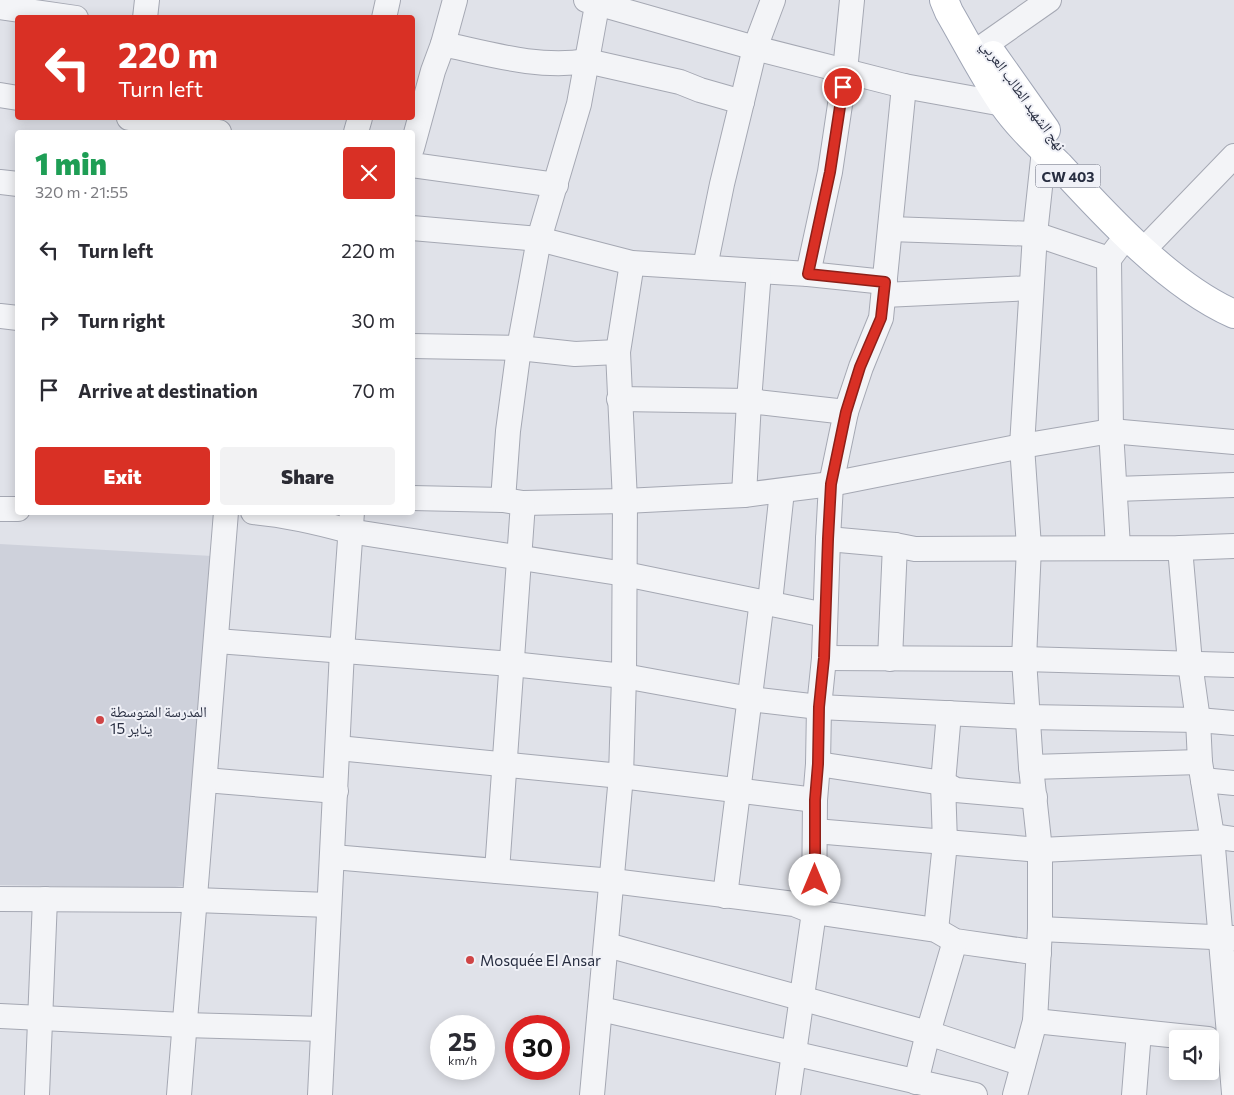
<!DOCTYPE html>
<html lang="en">
<head>
<meta charset="utf-8">
<style>
  body { margin:0; font-family:Commissioner,"Noto Naskh Arabic",sans-serif; background:#f2f2f3; color:#2b2b33; height:100vh; display:flex; flex-direction:column; font-size:19px; white-space:nowrap }
  * { box-sizing:border-box; margin:0 }
  p { font-size:16px; color:#7c7c81 }
  .icon { flex:none; width:28px; height:28px; fill:none; stroke:currentColor; stroke-width:2; stroke-linecap:round; stroke-linejoin:round }
  .map { position:relative; flex:1; overflow:hidden }
  .side { position:absolute; left:15px; top:130px; width:400px; height:385px; display:flex; flex-direction:column; background:#fff; border-radius:5px; box-shadow:0 2px 12px #0003 }
  .side>* { flex:none }
  .banner { position:absolute; left:15px; top:15px; width:400px; height:105px; border-radius:5px; box-shadow:0 2px 12px #0003; background:#d93025; color:#fff; overflow:hidden }
  .controls { position:absolute; left:1169px; top:1030px; display:grid; gap:10px }
  .controls a { display:grid; place-items:center; width:50px; height:50px; border-radius:5px; background:#fff; box-shadow:0 2px 12px #0003; font-size:25px }
  .speed { position:absolute; left:430px; top:1015px; display:flex; gap:10px; font-size:25px; font-weight:700; text-align:center }
  .speed>* { display:grid; place-content:center; width:65px; height:65px; border-radius:50%; background:#fff; box-shadow:0 2px 12px #0003; line-height:1 }
  .speed small { font-size:12px; font-weight:400 }
  .speed .limit { border:8px solid #d22; background:#fff; color:#111 }
  .pin { position:absolute; display:grid; place-items:center; width:42px; height:42px; color:#fff; margin:-21px; border:2px solid #fff; border-radius:50%; box-shadow:0 1px 5px #0007 }
  .me { position:absolute; width:55px; margin:-28px; rotate:0deg; stroke-linejoin:round; filter:drop-shadow(0 0 4px #0008) }
  .turn { display:flex; align-items:center; gap:18px; height:105px; padding:0 20px; font-size:22px }
  .turn .icon { width:65px; height:65px; stroke-width:2.5 }
  .turn b { display:block; font-size:35px; line-height:42px }
  .round { display:grid; place-items:center; flex:none; width:52px; height:52px; border-radius:5px; background:#f2f2f3 }
  .overview { display:flex; align-items:center; justify-content:space-between; height:85px; padding:0 20px }
  h1 { font-size:30px; font-weight:800; line-height:38px; color:#1e9e55 }
  .button { display:flex; gap:10px; margin-top:auto; padding:10px 20px }
  .button a { flex:1; height:58px; border-radius:5px; background:#d93025; color:#fff; font-size:20px; font-weight:800; line-height:58px; text-align:center }
  .button a+a { background:#f2f2f3; color:#2b2b33 }
  ul { padding:0; list-style:none }
  li { display:flex; align-items:center; gap:15px; height:70px; padding:0 20px }
  li div { flex:1 }
  li b { display:block; font-size:19px }
  li em { font-style:normal }
  .map>svg:first-child { display:block }
  .built { fill:#ced1db }
  .lines { fill:none; stroke-linecap:round; stroke-linejoin:round }
  .minor-casing { stroke:#a5a8b3; stroke-width:26 }
  .major-casing { stroke:#9fa5b5; stroke-width:30 }
  .minor { stroke:#f3f4f7; stroke-width:24 }
  .major { stroke:#fff; stroke-width:28 }
  .route-casing { stroke:#8d1f18; stroke-width:12 }
  .route { stroke:#d93025; stroke-width:9 }
  .poi-dot { fill:#cf4445; stroke:#f0f1f7; stroke-width:2 }
  .labels { text-anchor:middle; dominant-baseline:central; stroke-width:4; stroke-linejoin:round; paint-order:stroke }
  .shield { fill:#f0f1f7; stroke:#646878; stroke-width:1 }
  .shield-label { font-size:14px; font-weight:bold; fill:#282e41 }
  .street-label { font-size:15px; fill:#282e41; stroke:#f0f1f7 }
  .poi-label { font-size:15px; fill:#282e41; stroke:#f0f1f7; text-anchor:start }
</style>
</head>
<body>
<div class="map">
<svg width="1234" height="1095" viewBox="0 0 1234 1095">
  <rect width="100%" height="100%" fill="#e0e2e9"/>
  <polygon class="built" points="0,544 212,556 189,885 168,888 0,885"/>
  <g class="lines">
    <defs>
      <g id="minor">
        <polyline points="586,0 755,48 904,86 1003,104"/>
        <polyline points="0,7 76,18"/>
        <polyline points="145,18 147,0"/>
        <polyline points="384,18 388,0"/>
        <path d="M443 44C490 54 539 69 587 61L680 82 700 90 742 102"/>
        <polyline points="985,45 1049,0"/>
        <polyline points="0,95 18,98"/>
        <polyline points="129,118 219,132"/>
        <polyline points="356,132 360,118"/>
        <polyline points="412,148 433,71 443,44 455,0"/>
        <polyline points="412,165 556,185"/>
        <polyline points="0,182 18,184"/>
        <polyline points="412,228 539,239 632,263 808,274 885,282"/>
        <polyline points="890,229 1035,234 1109,259 1118,247"/>
        <polyline points="1153,240 1234,156"/>
        <polyline points="1109,259 1111,431 1118,547"/>
        <polyline points="705,267 722,184 755,48 773,0"/>
        <polyline points="808,274 830,172 845,71 852,0"/>
        <polyline points="884,295 1031,288"/>
        <polyline points="0,316 18,318"/>
        <polyline points="412,346 519,348 575,354 618,352"/>
        <polyline points="619,399 749,401 846,412"/>
        <polyline points="1115,489 1234,485"/>
        <polyline points="744,495 749,401 759,271"/>
        <polyline points="412,498 503,500 523,503 625,501 744,495 831,484 1022,446 1111,431 1234,442"/>
        <polyline points="503,500 508,431 519,348 539,239 579,104 598,0"/>
        <polyline points="0,509 18,509"/>
        <path d="M253 512C286 515 317 522 349 531L625 574 825 615"/>
        <polyline points="828,539 895,545 915,549 1180,548 1234,546"/>
        <polyline points="1180,548 1190,663 1198,720 1200,762 1212,836 1234,1093"/>
        <polyline points="217,641 512,664 624,676 750,699 819,707 1027,717 1198,720 1234,723"/>
        <polyline points="824,658 1024,659 1234,665"/>
        <polyline points="890,659 895,545"/>
        <polyline points="338,748 621,776 815,800"/>
        <polyline points="818,764 943,783 956,790 1035,797"/>
        <polyline points="1031,767 1200,762"/>
        <polyline points="205,780 336,791"/>
        <polyline points="1203,780 1234,783"/>
        <polyline points="815,831 1040,850 1212,842"/>
        <polyline points="1212,836 1234,839"/>
        <polyline points="333,857 613,881 794,904 814,912 936,930 955,941 1039,953"/>
        <polyline points="497,871 523,503"/>
        <polyline points="725,896 761,608 770,602 782,491"/>
        <polyline points="0,899 195,900 329,905"/>
        <polyline points="1040,929 1234,938"/>
        <polyline points="936,930 945,843 943,783 949,713"/>
        <polyline points="607,945 928,1033 1023,1064"/>
        <polyline points="601,1009 975,1095"/>
        <polyline points="0,1016 184,1025 323,1029"/>
        <polyline points="1035,1021 1208,1039"/>
        <polyline points="916,1082 928,1033 955,941"/>
        <polyline points="37,1095 45,899"/>
        <polyline points="179,1095 226,512"/>
        <polyline points="320,1095 342,651 352,512"/>
        <polyline points="592,1095 621,776 624,676 625,501 618,352 632,263"/>
        <polyline points="788,1095 814,912 815,800 818,764 819,707 824,658 828,539 831,484 846,412 861,367 881,318 904,86"/>
        <polyline points="1015,1095 1035,1021 1040,929 1040,850 1031,767 1024,659 1029,547 1022,446 1035,234 1044,150"/>
        <polyline points="1134,1095 1139,1032"/>
      </g>
      <g id="major">
        <path d="M944 0 949 12C967 43 983 75 1003 104 1018 126 1040 146 1059 165 1106 216 1170 286 1234 314"/>
        <polyline points="993,55 1046,130"/>
      </g>
    </defs>
    <use href="#minor" class="minor-casing"/>
    <use href="#major" class="major-casing"/>
    <use href="#minor" class="minor"/>
    <use href="#major" class="major"/>
  </g>
  <g class="lines">
    <defs>
      <polyline id="route" points="815,880 815,800 818,764 819,707 824,658 828,539 831,484 846,412 860,367 881,318 885,282 808,274 830,172 843,87"/>
    </defs>
    <use href="#route" class="route-casing"/>
    <use href="#route" class="route"/>
  </g>
  <g class="poi-dot">
    <circle cx="100" cy="720" r="5"/>
    <circle cx="470" cy="960" r="5"/>
  </g>
  <g class="labels">
    <rect class="shield" x="1035.5" y="164.5" width="65" height="23" rx="4"/>
    <g class="shield-label">
      <text x="1068" y="176">CW 403</text>
    </g>
    <g class="street-label">
      <text transform="translate(1024 95) rotate(54)">نهج الشهيد الطالب العربي</text>
    </g>
    <g class="poi-label">
      <text x="110" y="711">المدرسة المتوسطة<tspan x="110" dy="17">15 يناير</tspan></text>
      <text x="480" y="960">Mosquée El Ansar</text>
    </g>
  </g>
</svg>
<div class="controls">
<a><svg class="icon" aria-label="sound" viewBox="0 0 24 24"><path d="M4 9h4l5-4v14l-5-4H4zM17 9q2 3 0 6"/></svg></a>
</div>
<div class="speed"><div>25<small>km/h</small></div><div class="limit">30</div></div>
<div class="pin" style="left:843px;top:87px;background:#d93025"><svg class="icon" aria-label="arrive" viewBox="0 0 24 24"><path d="M6 21V4h12l-3 4 3 4H6"/></svg></div>
<svg class="me" style="left:815px;top:880px" viewBox="-20 -20 40 40"><circle r="19" fill="#fff"/><path d="M0-13L10 11 0 6-10 11z" fill="#d93025"/></svg>
<div class="banner">
<div class="turn"><svg class="icon" aria-label="left" viewBox="0 0 24 24"><path d="M17 20v-9H6M10 6l-5 5 5 5"/></svg><div><b>220 m</b>Turn left</div></div>
</div>
<section class="side">
<div class="overview"><div><h1>1 min</h1><p>320 m · 21:55</p></div><a class="round" style="background:#d93025;color:#fff"><svg class="icon" aria-label="close" viewBox="0 0 24 24"><path d="M6 6l12 12M18 6L6 18"/></svg></a></div>
<ul>
<li><svg class="icon" aria-label="left" viewBox="0 0 24 24"><path d="M17 20v-9H6M10 6l-5 5 5 5"/></svg><div><b>Turn left</b></div><em>220 m</em></li>
<li><svg class="icon" aria-label="right" viewBox="0 0 24 24"><path d="M7 20v-9h11M14 6l5 5-5 5"/></svg><div><b>Turn right</b></div><em>30 m</em></li>
<li><svg class="icon" aria-label="arrive" viewBox="0 0 24 24"><path d="M6 21V4h12l-3 4 3 4H6"/></svg><div><b>Arrive at destination</b></div><em>70 m</em></li>
</ul>
<div class="button"><a>Exit</a><a>Share</a></div>
</section>
</div>
</body>
</html>
